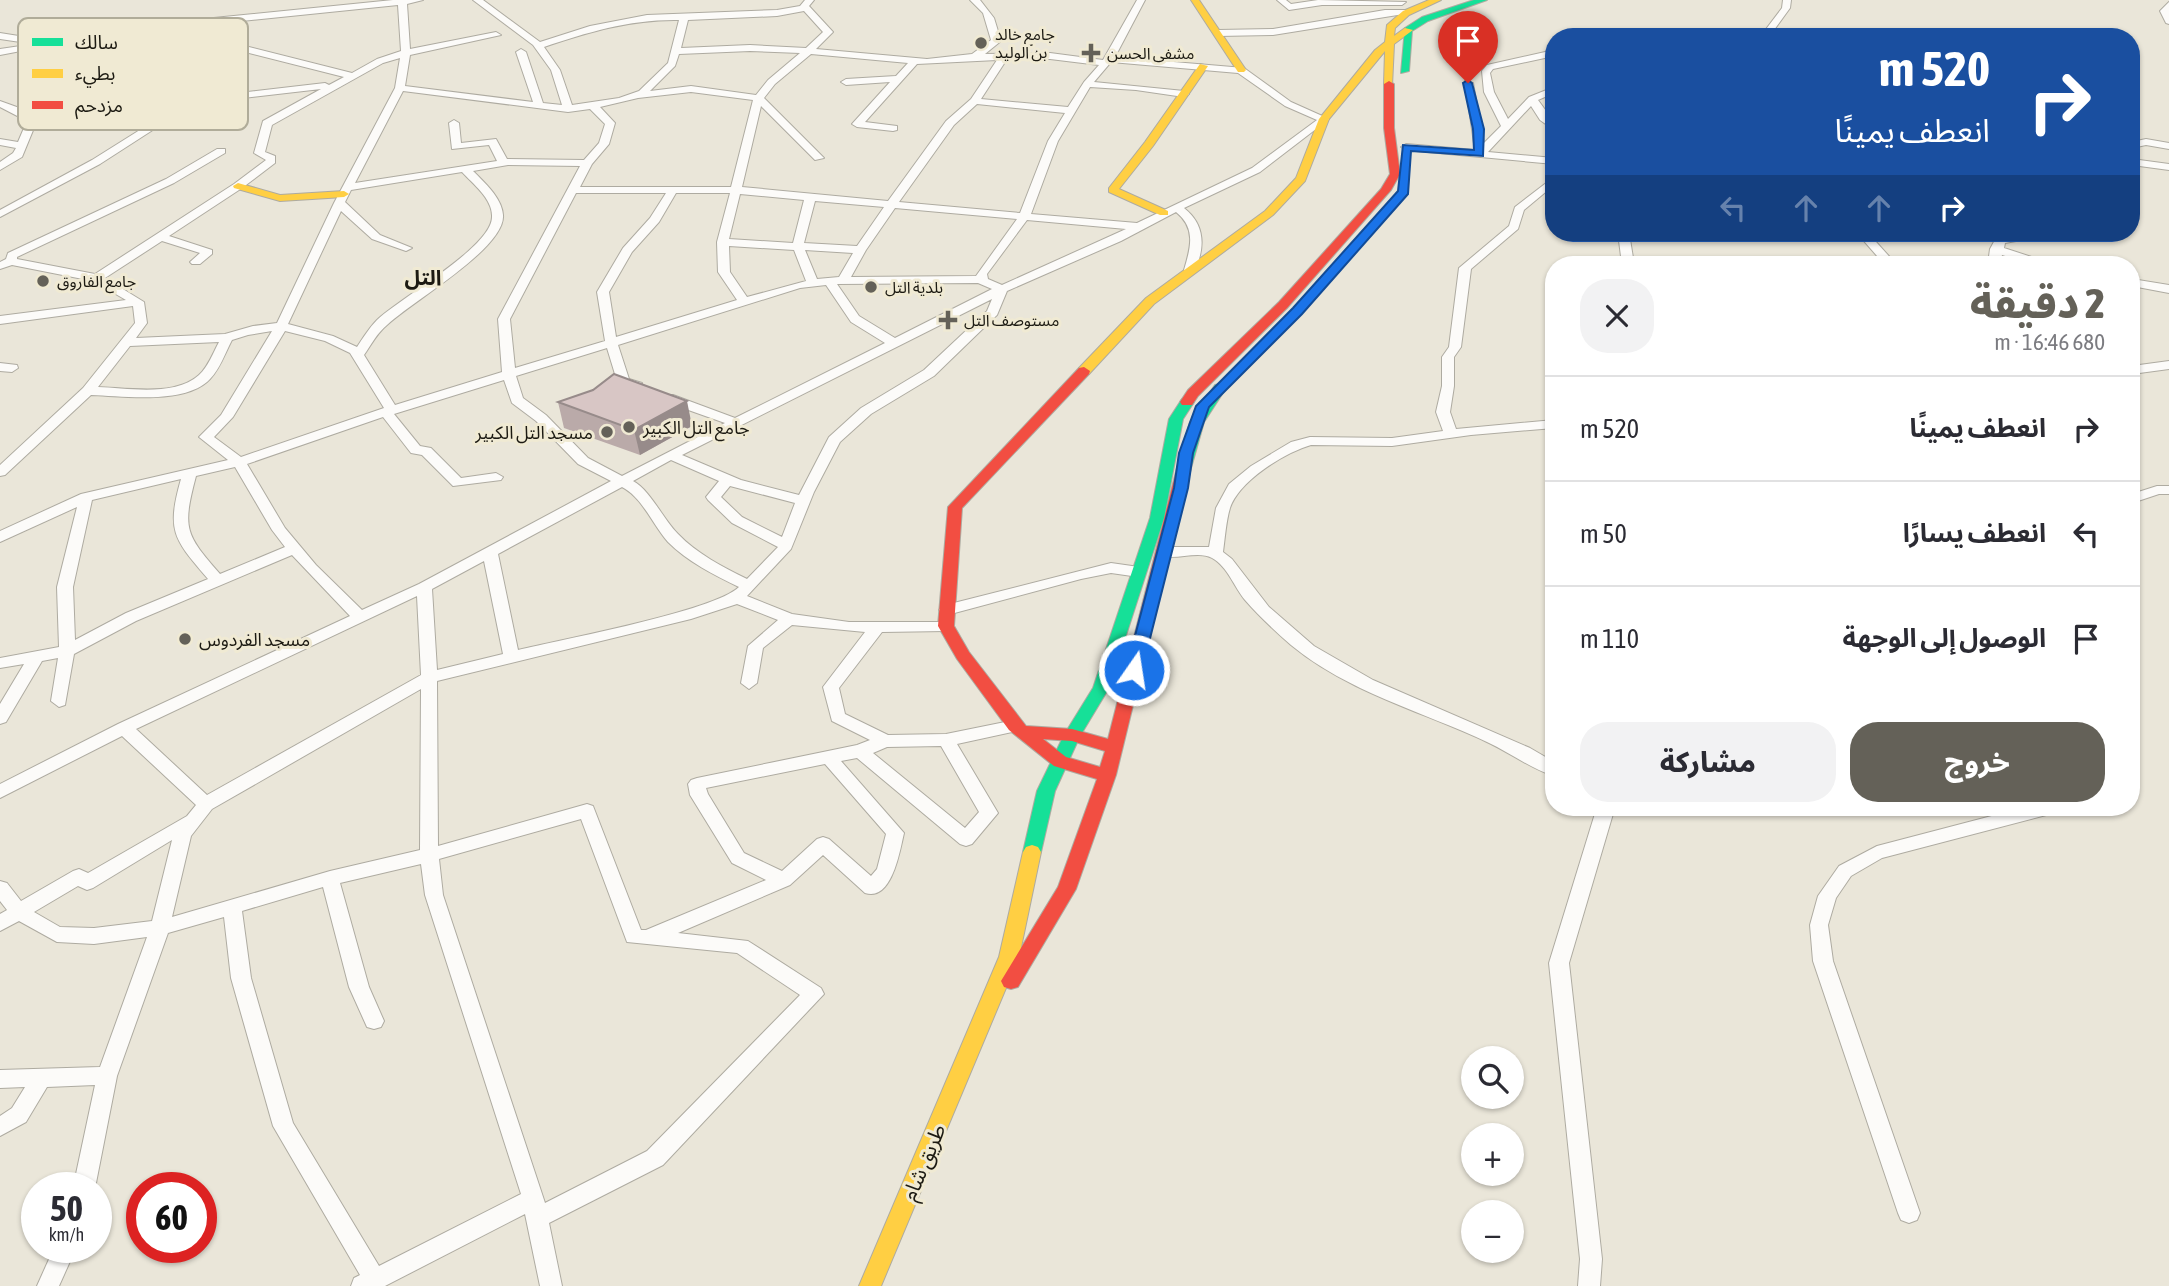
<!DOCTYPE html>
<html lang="ar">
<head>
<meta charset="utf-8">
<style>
  body { margin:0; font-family:"Asap Condensed","Noto Sans Arabic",sans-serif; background:#f2f2f3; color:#2b2b33; direction:rtl; height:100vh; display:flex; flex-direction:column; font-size:26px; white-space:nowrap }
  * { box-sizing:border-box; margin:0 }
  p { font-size:23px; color:#7c7c81 }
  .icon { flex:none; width:38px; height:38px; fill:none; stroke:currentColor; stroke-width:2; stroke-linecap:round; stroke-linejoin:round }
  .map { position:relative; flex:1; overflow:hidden; direction:ltr }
  .panel { position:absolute; left:1545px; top:256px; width:595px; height:560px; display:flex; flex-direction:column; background:#fff; border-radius:28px; box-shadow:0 2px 5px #0004; direction:rtl }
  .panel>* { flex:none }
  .top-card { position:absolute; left:1545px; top:28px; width:595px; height:214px; border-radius:28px; box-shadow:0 2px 5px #0004; direction:rtl; background:#1a4fa0; color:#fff; overflow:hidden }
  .controls { position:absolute; left:1461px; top:1046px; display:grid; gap:14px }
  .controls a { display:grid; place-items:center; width:63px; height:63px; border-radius:50%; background:#fff; box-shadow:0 2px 5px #0004; font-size:35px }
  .speed { position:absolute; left:21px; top:1172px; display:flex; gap:14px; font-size:35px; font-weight:700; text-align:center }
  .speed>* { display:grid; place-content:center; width:91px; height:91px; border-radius:50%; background:#fff; box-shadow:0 2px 5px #0004; line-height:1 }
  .speed small { font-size:18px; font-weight:400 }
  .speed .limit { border:10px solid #d22; background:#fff; color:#111 }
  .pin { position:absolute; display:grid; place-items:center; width:60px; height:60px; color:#fff; margin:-72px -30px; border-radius:50% 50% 50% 0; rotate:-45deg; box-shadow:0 0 7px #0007 }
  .pin .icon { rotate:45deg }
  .me { position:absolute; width:77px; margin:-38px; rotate:13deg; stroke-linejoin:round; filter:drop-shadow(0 0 5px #0008) }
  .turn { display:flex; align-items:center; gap:24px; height:147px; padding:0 35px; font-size:32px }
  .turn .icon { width:91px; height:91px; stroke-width:2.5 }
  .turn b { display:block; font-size:49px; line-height:60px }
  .lanes { display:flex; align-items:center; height:66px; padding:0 35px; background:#0003; justify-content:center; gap:35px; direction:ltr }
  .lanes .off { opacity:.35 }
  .round { display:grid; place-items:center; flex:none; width:74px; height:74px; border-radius:28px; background:#f2f2f3 }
  .summary { display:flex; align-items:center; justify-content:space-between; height:119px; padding:0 35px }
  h1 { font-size:42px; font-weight:800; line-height:52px; color:#646158 }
  .primary-button { display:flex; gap:14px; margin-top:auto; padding:14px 35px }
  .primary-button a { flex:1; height:80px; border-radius:28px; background:#646158; color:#fff; font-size:28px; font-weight:800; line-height:80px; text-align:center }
  .primary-button a+a { background:#f2f2f3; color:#2b2b33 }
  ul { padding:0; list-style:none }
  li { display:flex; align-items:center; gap:21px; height:105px; padding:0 35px; border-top:2px solid #e1e1e2 }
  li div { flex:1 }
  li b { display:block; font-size:26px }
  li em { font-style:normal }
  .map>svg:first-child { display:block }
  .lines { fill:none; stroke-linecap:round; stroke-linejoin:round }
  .street-casing { stroke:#aeaba1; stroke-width:2 }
  .fast-casing { stroke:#aeaba1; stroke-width:2 }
  .slow-casing { stroke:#aeaba1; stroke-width:2 }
  .jam-casing { stroke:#aeaba1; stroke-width:2 }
  .street { fill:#fcfbf9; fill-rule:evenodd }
  .fast { fill:#16e098; fill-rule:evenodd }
  .slow { fill:#ffcf43; fill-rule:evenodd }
  .jam { fill:#f24e42; fill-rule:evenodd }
  .wall { fill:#baaaa9 }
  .shaded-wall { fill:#978b8a }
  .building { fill:#d8c6c5; stroke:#978b8a; stroke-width:2 }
  .route { fill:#1a73e8; stroke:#114b97; stroke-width:2 }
  .poi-dot { fill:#646158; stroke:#f0ead3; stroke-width:2.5 }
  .labels { text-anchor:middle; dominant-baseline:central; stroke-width:6; stroke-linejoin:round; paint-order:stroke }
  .far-poi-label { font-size:16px; fill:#1c1a12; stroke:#f0ead3; text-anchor:start }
  .poi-label { font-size:18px; fill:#1c1a12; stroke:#f0ead3; text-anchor:start }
  .far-district-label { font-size:21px; font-weight:bold; fill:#1c1a12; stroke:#f0ead3 }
  .near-street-label { font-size:21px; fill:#1c1a12; stroke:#f0ead3 }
  .key { fill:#f0ead3; stroke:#b0ac99; stroke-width:2 }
  .key-label { font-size:19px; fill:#1c1a12 }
</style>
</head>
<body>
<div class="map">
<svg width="2169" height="1286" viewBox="0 0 2169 1286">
  <rect width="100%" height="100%" fill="#eae6d9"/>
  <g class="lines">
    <defs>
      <g id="street">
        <path d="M393 0H423L407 4 410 49 496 32 501 35 410 55 405 86 533 102 516 52 521 49 526 52 543 103 562 105 551 70 533 45 473 0H483L540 42 590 26 647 15 777 10 800 6 805 0H814L809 6 833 32 816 49 927 59 972 54 991 40 983 13 970 0H980L994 18 1001 41 985 54 1050 53 1103 60 1137 0H1145L1115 57 1244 68 1291 102 1329 119 1260 172 1184 208C1206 225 1205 249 1194 272H1186L1184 270C1191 247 1196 228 1176 212L1121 241 1007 291 997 315 934 376 871 414 840 442 814 492 791 549 747 596 792 614 849 622H952L954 626 952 630 946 631 882 632 839 688 845 714 888 735 946 734 1015 720 1021 722 1023 726 1021 730 957 744 998 813 972 844 966 846 960 844 857 758 841 761 904 833C900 850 892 902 865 893L823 855 790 885 678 933 748 941 821 988 824 994 663 1165 549 1223 562 1286H540L525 1214 385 1286H351L354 1278 360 1275 273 1126 231 978 224 917 168 933 117 1076 95 1188H73L95 1085 47 1087 26 1122 0 1136V1116L12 1108 25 1087 0 1088V1070L100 1067 147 937 94 944 57 942 19 921 0 931V914L7 910 0 901V881L7 883 21 901 73 871 79 869 88 873 187 816 196 805 122 736 0 798V784L118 724 350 616 292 555 136 621 74 654 65 705 59 707 51 701 58 658 42 661 6 722 0 724V704L24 664 0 668V658L59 647 57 587 77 507 0 542V531L81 494 228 460 199 437 221 415 272 331 248 335 232 340C225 353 220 369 210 379 186 405 123 396 91 395L5 475 0 476V465L83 388 135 323 133 306 0 324V316L126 300 93 281 12 265 0 269V262L6 259 8 253 166 179 217 149H225V153L174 183 17 257V259L95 274 234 184 266 160 254 153 263 121 321 89 193 104 100 164 0 217V210L92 160 178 106 36 123 22 157 0 170V162L13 153 16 148 0 145V139L18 142 27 121 0 107V101L25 110 34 117 325 83 329 85 344 77 213 44 129 47 167 63 169 65 164 68 117 47H101L99 45 104 42 213 38 352 73 377 59 401 51 398 5 194 26 57 46 76 64 108 71V75L105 76 70 68 47 46 0 55V49L34 44 0 39V33L50 41 194 20ZM804 11 823 32 806 48 750 45 681 48 688 20 777 16ZM679 20 668 63 639 91 619 98 572 105 560 70 544 47C588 32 632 19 679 20ZM750 51 800 53 768 80 756 95 691 86 650 91 675 66 679 54ZM811 54 908 63 896 76 846 79 841 82 846 85 890 82 852 124 857 127 893 131 897 130V126L865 122 917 64 997 60 971 99 946 121 888 201 742 187 761 106 815 160 824 158 764 98 775 84ZM400 58 395 88 334 203 277 323 253 326 225 334 136 338 147 323 144 302 105 278 162 241 200 253 190 262 192 264H200L212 254V250L169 236 242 188 275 163V156L265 152 272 125 383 63ZM1007 59H1050L1099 65 1084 82 1068 107 981 99ZM1111 62 1238 73 1285 106 1317 120 1252 168 1137 223 1031 214 1058 141 1090 87 1136 90 1184 97 1189 94 1184 91 1094 82ZM403 91 568 112 590 109 605 124 599 143 584 160 507 159 496 139 461 143 459 123 454 120 449 123 452 149 489 145 497 161 355 183ZM691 92 753 100 731 187H580L592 164 609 144 615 123 600 107 638 98ZM977 104 1065 113 1048 141 1020 213 899 202 954 125ZM508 165 580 166 498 319 502 372 395 405 364 355C371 345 377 333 387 325 411 302 506 248 503 215 502 198 484 182 473 171ZM462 172C473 184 493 199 492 217 492 247 400 298 377 320 369 328 363 338 357 347L333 336 288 324 341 211 372 239 406 251 412 248 380 235 345 202 351 190ZM576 193H666L650 218 623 248 597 292 605 341 515 368 510 319ZM676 193H730L717 242 718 272 737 300 616 337 609 292 632 252 659 222ZM740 194 804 200 793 243 729 239ZM815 201 884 207 857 246 804 243ZM895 208 1017 219 976 276 851 277 866 250ZM1027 220 1126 229 1002 285 988 279 987 274ZM729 246 794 250 806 281 747 297 730 272ZM805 250 853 253 839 277 817 279ZM978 283 992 289 895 338 859 316 837 284ZM826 285 851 322 885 343 735 418 673 395H663V401L725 423 622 476 588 458 546 415 523 398 516 376 607 348 618 384 637 390 642 389V383L629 379 618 345 800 288ZM992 299 987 311 924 370 861 408 829 437 799 495 741 480 682 455ZM285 331 325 341 350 353 384 408 241 457 214 437 233 417ZM219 342C213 353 208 367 199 375 175 397 127 388 98 387L130 346ZM504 380 512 403 536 421 578 464 611 481 419 584 362 610 316 565 285 528 247 464 383 417 411 453 422 455 453 486 501 480 503 477 496 473 461 478 431 448 420 446 394 414ZM671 460 719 481 706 497 708 500 732 523 778 547 747 579C723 567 697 554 678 534 663 519 650 490 633 481ZM235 467 272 530 285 547 220 574C185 534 182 529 196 476ZM181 479C166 532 174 539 208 579L126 613 75 640 73 587 92 500ZM730 486 795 503 782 537 742 517 721 497ZM622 487C642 497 653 525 668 542 688 562 714 575 739 587 715 611 559 640 518 650L498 554ZM484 561 503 654 437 670 432 589ZM417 596 421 675 207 795 136 729ZM737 604 778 620 748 646 741 683 749 689 757 683 763 648 792 625 865 632 823 687 832 721 870 740 857 745 697 778 691 780 688 784 690 795 732 863 766 880 646 930H641L593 806 587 804 438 846 437 681 691 619ZM421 689 420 850 330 871 172 917 191 836 212 809ZM941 746 979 812 965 828 873 753 887 747ZM825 764 886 834 877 869 871 876 829 839 823 837 817 839 782 871 744 853 708 794 706 788ZM581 819 627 942 737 953 800 995 647 1151 545 1203 443 895 439 859ZM172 840 152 921 94 928 60 927 34 912 78 886 87 890 93 888ZM421 864 425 895 521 1194 379 1266 293 1123 251 978 242 911 323 887 349 987 367 1027 374 1029 381 1027 384 1021 369 987 340 883Z"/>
        <polygon points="1277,0 1286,0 1291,4 1318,0 1406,2 1402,5 1322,5 1289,10"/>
        <polygon points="1783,0 1791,0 1790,8 1769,37 1760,37 1782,8"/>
        <polygon points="2169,2 2169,24 2166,23 2160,11"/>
        <polygon points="1385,10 1406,10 1410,13 1273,35 1218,36 1213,33 1218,30 1273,29"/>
        <polygon points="1554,50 1554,56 1493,69 1490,73 1494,92 1508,119 1529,97 1554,87 1554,93 1538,100 1554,122 1554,130 1540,120 1531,106 1488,152 1554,158 1554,164 1406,150 1401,147 1406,144 1475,150 1465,81 1473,83 1484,143 1501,126 1484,92 1482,71 1487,65"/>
        <polygon points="2146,139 2169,143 2169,149 2146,145 2132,148 2132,142"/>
        <polygon points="2132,159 2169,164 2169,170 2132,165"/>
        <path d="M1554 177V185L1524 210 1518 229 1471 269 1461 347 1454 357V386L1450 412 1456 429 1554 420V428L1471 435 1392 446 1311 445C1284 453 1239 481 1230 508 1226 521 1225 538 1223 552L1232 559 1269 607 1314 646 1373 680 1530 748 1554 762V776C1531 769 1509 752 1487 742 1421 711 1348 692 1291 645 1275 631 1259 616 1245 600 1234 587 1228 567 1212 558 1196 549 1168 564 1156 552L1163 547H1209L1216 508 1229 484 1251 466 1291 442 1310 437 1392 438 1443 431 1436 412 1442 386V357L1449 347 1459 268 1509 226 1515 207Z"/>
        <polygon points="1618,233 1629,233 1634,264 1622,264"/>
        <polygon points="1857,233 1868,233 1896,264 1884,264"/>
        <polygon points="2024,233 2050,233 2044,236 2005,243 2004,248 2047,262 2049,264 2032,264 2002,255 2000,264 1988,264 1990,249 1996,238"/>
        <polygon points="2132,279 2169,285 2169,293 2132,286"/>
        <polygon points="2169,361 2169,369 2132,374 2132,366"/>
        <polygon points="0,363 17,365 18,368 12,372 0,371"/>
        <polygon points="2157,486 2169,486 2169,494 2159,494 2132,503 2132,494"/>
        <polygon points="1111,563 1139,567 1146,572 1139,577 1111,573 1081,579 947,615 939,610 942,606"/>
        <polygon points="1597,807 1615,807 1569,963 1602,1259 1600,1286 1578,1286 1580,1259 1549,963"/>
        <polygon points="2026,807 2059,807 2056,812 2050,814 1882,858 1851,876 1836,898 1828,925 1833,961 1920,1213 1917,1220 1909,1223 1901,1220 1898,1213 1813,961 1810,925 1818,896 1839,866 1877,846"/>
        <polygon points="54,1248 76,1248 59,1286 37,1286"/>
      </g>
      <g id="fast">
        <polygon points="1474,0 1487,0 1428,21 1412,31 1409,71 1401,73 1405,28 1422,17"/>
        <polygon points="1220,384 1226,388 1204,422 1191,468 1189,471 1179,471 1177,468 1190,422 1215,385"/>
        <polygon points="1187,398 1194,402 1183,419 1164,518 1109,688 1080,736 1055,791 1041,852 1038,857 1032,859 1026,857 1023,852 1037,791 1064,735 1093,688 1150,518 1169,419 1182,399"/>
      </g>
      <g id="slow">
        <polygon points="1191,0 1199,0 1246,70 1244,72 1238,72"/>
        <polygon points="1429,0 1441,0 1409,15 1395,28 1394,36 1405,28 1413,30 1394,44 1392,86 1384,84 1385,51 1329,119 1305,181 1273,215 1154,304 1089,374 1079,374 1079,368 1146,298 1265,211 1296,178 1319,119 1375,50 1385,42 1387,25 1403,11"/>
        <polygon points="1200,64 1208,66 1153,146 1119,189 1168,211 1168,215 1160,215 1109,192 1109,188 1145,142"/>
        <polygon points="238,183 280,195 344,191 349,194 344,197 280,201 234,188 233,186"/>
        <polygon points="1032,845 1038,847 1041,852 1019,957 881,1286 859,1286 999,957 1023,852 1026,847"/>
      </g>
      <g id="jam">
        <polygon points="1389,81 1394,84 1394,128 1400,174 1391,190 1287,308 1198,396 1192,405 1182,405 1180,402 1188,390 1279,302 1381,189 1390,174 1384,128 1384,84"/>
        <path d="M1084 367 1090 371 1089 374 962 508 954 626 969 652 1026 726 1072 729 1108 739 1177 468 1184 464 1191 468 1116 775 1076 889 1018 987 1011 989 1004 987 1001 981 1058 887 1097 779 1054 766 1009 730 957 659 938 626 948 507 1079 368ZM1043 739 1072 741 1105 751 1100 767 1066 757Z"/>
      </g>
    </defs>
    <use href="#street" class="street-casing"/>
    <use href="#fast" class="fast-casing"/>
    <use href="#slow" class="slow-casing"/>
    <use href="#jam" class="jam-casing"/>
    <use href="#street" class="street"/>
    <use href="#fast" class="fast"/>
    <use href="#slow" class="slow"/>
    <use href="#jam" class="jam"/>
  </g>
  <polygon class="wall" points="593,390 692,426 640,455 564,428 558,402"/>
  <polygon class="shaded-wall" points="687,401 692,426 640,455 634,430"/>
  <polygon class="building" points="614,374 687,401 634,430 558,402 593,390"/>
  <polygon class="route" points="1468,80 1472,83 1484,129 1483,156 1411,151 1408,194 1302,314 1209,407 1193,453 1188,488 1142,670 1134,675 1128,674 1126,670 1174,488 1179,453 1196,406 1293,308 1398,191 1403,145 1474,150 1473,129 1463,83"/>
  <g class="poi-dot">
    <circle cx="981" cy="43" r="7"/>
    <path d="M1087.5 42.5h7v7h7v7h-7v7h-7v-7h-7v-7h7z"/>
    <circle cx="43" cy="281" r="7"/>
    <circle cx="871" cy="287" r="7"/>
    <path d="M944.5 309.5h7v7h7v7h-7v7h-7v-7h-7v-7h7z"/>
    <circle cx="629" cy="427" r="7"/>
    <circle cx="607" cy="432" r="7"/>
    <circle cx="185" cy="639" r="7"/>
  </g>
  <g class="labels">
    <g class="far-poi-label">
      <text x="995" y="34">جامع خالد<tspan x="995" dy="18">بن الوليد</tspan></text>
      <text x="1107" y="53">مشفى الحسن</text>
      <text x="57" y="281">جامع الفاروق</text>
      <text x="885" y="287">بلدية التل</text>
      <text x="964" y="320">مستوصف التل</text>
    </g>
    <g class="poi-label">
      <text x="643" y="427">جامع التل الكبير</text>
      <text x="593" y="432" text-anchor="end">مسجد التل الكبير</text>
      <text x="199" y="639">مسجد الفردوس</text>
    </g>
    <g class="far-district-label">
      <text x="423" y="277">التل</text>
    </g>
    <g class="near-street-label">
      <text transform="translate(923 1162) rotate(-67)">طريق شام</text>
    </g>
  </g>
  <rect x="18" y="18" width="230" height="112" rx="10" class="key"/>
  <rect x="32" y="38" width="31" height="8" fill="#16e098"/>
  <rect x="32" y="69" width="31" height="9" fill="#ffcf43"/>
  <rect x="32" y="101" width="31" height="8" fill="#f24e42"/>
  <g class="key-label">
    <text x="75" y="49">سالك</text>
    <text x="75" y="80">بطيء</text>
    <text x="75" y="112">مزدحم</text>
  </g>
</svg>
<div class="controls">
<a><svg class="icon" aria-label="search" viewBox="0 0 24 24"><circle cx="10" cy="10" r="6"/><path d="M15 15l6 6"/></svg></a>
<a>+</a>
<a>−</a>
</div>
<div class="speed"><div>50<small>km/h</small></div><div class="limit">60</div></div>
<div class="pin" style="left:1468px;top:83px;background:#d93025"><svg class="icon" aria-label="arrive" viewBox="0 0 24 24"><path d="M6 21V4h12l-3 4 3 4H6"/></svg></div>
<svg class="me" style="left:1134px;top:670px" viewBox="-20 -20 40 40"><circle r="17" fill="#1a73e8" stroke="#fff" stroke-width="3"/><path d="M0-11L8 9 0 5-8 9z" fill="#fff"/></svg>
<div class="top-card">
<div class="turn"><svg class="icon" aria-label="right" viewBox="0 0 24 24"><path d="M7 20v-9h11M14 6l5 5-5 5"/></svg><div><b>520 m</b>انعطف يمينًا</div></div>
<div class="lanes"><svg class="icon off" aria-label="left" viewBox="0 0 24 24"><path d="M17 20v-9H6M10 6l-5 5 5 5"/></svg><svg class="icon off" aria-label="ahead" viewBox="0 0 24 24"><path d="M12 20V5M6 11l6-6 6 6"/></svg><svg class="icon off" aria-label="ahead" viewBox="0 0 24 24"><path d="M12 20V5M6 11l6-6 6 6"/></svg><svg class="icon" aria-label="right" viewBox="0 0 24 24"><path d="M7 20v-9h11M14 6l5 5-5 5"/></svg></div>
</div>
<section class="panel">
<div class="summary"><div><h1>2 دقيقة</h1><p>680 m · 16:46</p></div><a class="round"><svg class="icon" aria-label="close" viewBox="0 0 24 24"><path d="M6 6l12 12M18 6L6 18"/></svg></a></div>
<ul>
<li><svg class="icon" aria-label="right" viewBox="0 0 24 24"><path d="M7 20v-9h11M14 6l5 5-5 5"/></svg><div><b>انعطف يمينًا</b></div><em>520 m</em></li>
<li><svg class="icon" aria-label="left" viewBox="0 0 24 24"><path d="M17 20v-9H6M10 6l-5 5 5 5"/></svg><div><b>انعطف يسارًا</b></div><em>50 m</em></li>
<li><svg class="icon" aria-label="arrive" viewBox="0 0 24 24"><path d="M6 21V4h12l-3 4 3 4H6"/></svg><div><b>الوصول إلى الوجهة</b></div><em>110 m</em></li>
</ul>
<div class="primary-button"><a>خروج</a><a>مشاركة</a></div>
</section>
</div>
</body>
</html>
